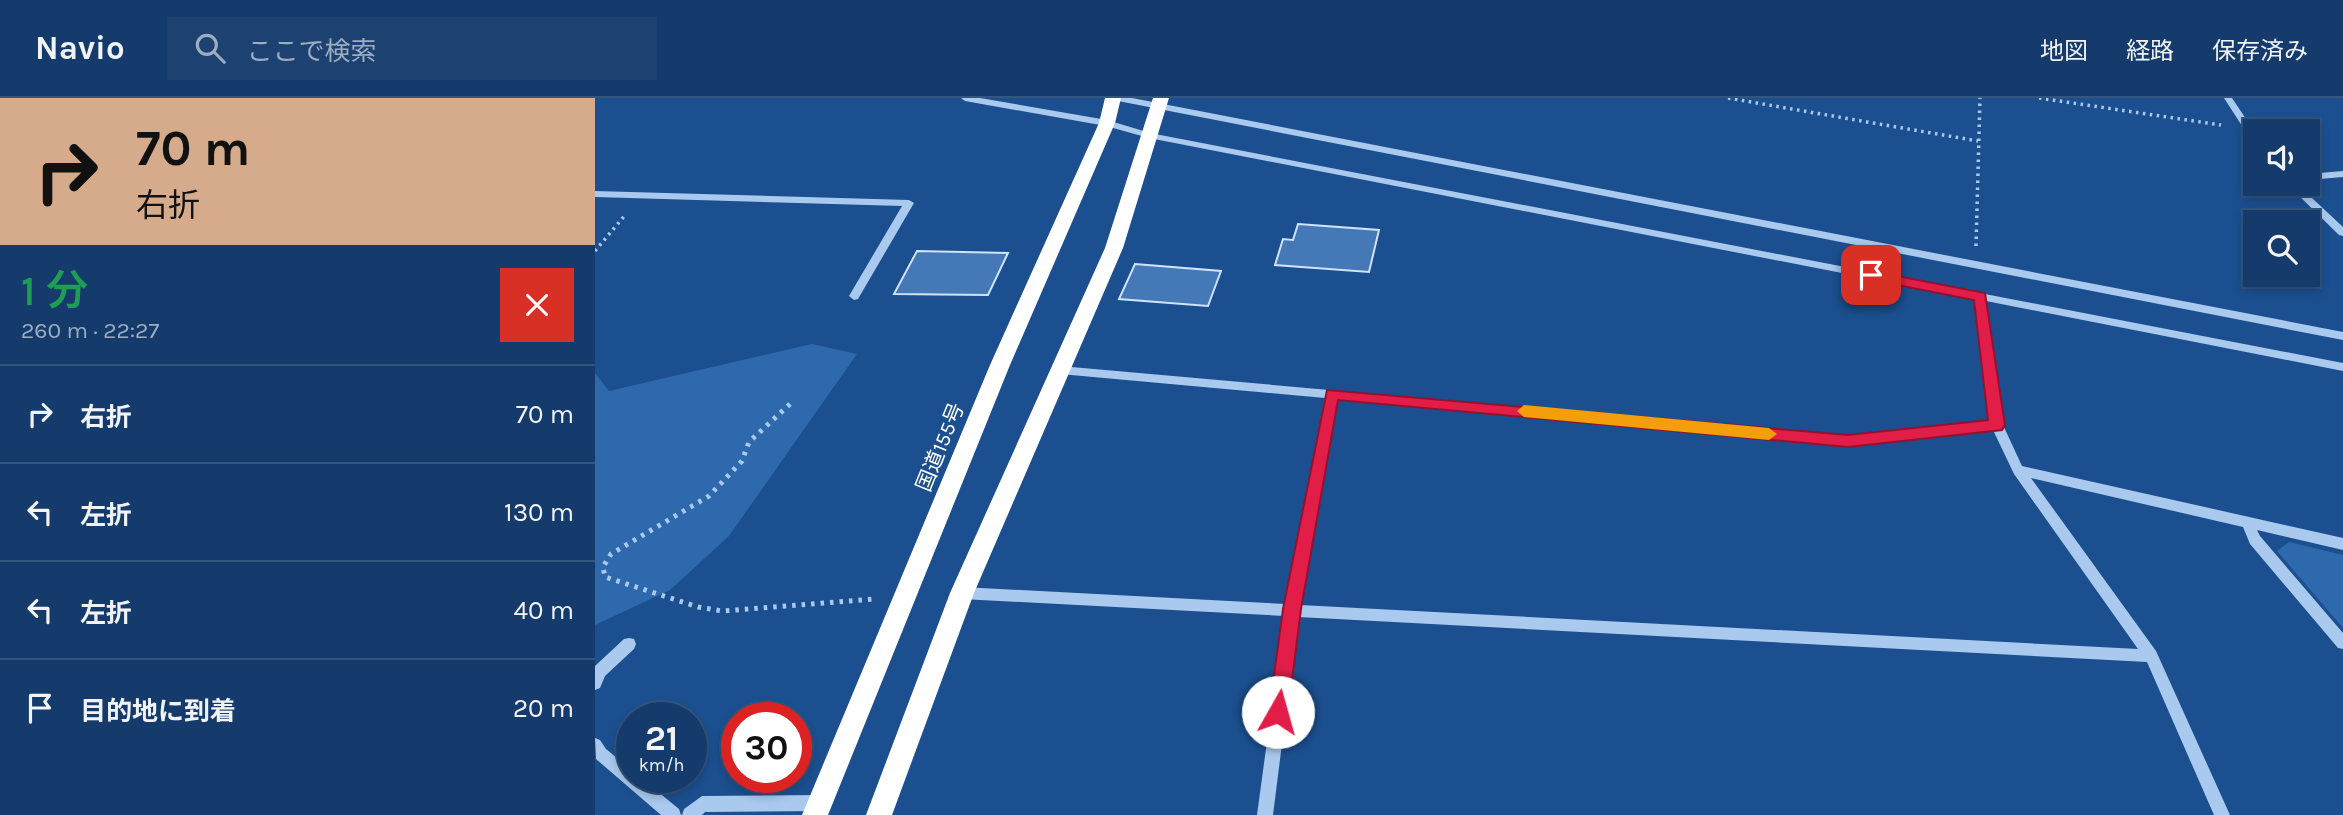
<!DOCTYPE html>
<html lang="ja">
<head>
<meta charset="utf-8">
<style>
  body { margin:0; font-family:Karla,"Noto Sans JP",sans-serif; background:#1d4271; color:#f1f3f6; height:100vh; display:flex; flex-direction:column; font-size:26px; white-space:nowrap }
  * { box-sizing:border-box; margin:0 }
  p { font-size:23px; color:#9dadc1 }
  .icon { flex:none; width:38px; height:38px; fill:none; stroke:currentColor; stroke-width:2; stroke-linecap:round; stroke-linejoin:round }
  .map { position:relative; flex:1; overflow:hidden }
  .panel { display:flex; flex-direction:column; background:#143b6b; width:595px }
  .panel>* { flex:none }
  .hud { background:#d6ab8b; color:#111; overflow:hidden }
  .fabs { position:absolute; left:1648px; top:21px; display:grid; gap:14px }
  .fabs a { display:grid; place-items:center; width:77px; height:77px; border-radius:0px; background:#143b6b; box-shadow:0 4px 10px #0003,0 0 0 2px #33557e; font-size:35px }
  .speed { position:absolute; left:21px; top:604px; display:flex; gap:14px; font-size:35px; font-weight:700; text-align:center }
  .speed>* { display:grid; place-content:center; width:91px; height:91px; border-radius:50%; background:#143b6b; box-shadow:0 4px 10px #0003,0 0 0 2px #33557e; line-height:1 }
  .speed small { font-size:18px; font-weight:400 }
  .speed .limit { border:10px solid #d22; background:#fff; color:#111 }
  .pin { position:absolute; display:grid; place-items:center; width:60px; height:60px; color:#fff; margin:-30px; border-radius:14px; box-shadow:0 4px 10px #0006 }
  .me { position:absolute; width:77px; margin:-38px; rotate:7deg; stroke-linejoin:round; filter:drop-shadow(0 0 5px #0008) }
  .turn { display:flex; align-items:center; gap:24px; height:147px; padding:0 21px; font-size:32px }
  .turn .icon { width:91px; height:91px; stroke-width:2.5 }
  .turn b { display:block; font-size:49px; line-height:60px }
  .round { display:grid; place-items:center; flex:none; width:74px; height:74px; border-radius:0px; background:#1d4271 }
  .summary { display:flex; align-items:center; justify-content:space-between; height:119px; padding:0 21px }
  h1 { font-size:42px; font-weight:600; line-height:52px; color:#1e9e55 }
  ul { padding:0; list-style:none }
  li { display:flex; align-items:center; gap:21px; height:98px; padding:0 21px; border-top:2px solid #33557e }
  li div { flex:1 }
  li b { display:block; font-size:26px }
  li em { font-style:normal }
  header { display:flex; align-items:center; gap:42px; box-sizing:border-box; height:98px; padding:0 35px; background:#143b6b; border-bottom:2px solid #33557e }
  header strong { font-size:33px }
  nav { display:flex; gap:38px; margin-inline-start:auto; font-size:24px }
  .search { width:490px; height:63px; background:#1d4271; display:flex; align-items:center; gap:18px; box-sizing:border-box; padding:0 24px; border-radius:0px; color:#9dadc1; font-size:26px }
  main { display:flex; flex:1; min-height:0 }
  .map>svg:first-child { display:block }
  .green { fill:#2e69ad }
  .building { fill:#4478b7; stroke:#cfe3fa; stroke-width:2 }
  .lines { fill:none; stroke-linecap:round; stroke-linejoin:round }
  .path-far1 { stroke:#a9c9ee; stroke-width:3.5; stroke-dasharray:2.5 4.5; stroke-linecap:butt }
  .path { stroke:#a9c9ee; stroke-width:5; stroke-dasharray:3.5 6; stroke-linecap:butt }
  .minor { fill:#a9c9ee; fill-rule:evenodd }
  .highway { fill:#fff; fill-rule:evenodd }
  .route { fill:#e11d48; stroke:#92132f; stroke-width:2 }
  .slow { fill:#f59e0b }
  .labels { text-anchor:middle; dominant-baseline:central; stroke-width:7; stroke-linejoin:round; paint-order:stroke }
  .street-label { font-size:21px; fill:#fff; stroke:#1b4f8f }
</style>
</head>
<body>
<header>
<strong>Navio</strong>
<div class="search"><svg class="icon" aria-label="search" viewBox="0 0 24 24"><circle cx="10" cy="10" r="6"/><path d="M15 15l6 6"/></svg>ここで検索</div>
<nav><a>地図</a><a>経路</a><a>保存済み</a></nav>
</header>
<main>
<section class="panel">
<div class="hud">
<div class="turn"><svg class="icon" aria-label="right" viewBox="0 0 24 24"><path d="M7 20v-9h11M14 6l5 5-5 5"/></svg><div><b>70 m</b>右折</div></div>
</div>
<div class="summary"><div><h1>1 分</h1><p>260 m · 22:27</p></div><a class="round" style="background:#d93025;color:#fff"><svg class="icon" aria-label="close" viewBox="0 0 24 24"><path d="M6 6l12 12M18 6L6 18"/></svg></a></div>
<ul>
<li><svg class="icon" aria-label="right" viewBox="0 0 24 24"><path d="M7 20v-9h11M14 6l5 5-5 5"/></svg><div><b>右折</b></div><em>70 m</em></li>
<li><svg class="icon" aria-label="left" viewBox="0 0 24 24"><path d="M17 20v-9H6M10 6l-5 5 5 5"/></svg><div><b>左折</b></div><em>130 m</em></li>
<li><svg class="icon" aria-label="left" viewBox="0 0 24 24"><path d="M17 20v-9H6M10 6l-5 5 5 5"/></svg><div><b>左折</b></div><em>40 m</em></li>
<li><svg class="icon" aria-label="arrive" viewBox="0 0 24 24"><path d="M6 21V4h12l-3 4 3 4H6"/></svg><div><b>目的地に到着</b></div><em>20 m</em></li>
</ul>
</section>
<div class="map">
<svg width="1748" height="717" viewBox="0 0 1748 717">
  <rect width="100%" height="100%" fill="#1b4f8f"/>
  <g class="green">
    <polygon points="217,246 262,256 134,438 75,492 0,527 0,275 14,293"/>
    <polygon points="1694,444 1748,457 1748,530 1682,453"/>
  </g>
  <g class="building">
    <polygon points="703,126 784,132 774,174 680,167 688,141 698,142"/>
    <polygon points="322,153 413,155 393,197 299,196"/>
    <polygon points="540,166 626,173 613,208 524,201"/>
  </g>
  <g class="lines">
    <g class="path-far1">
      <polyline points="1133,0 1383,43"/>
      <polyline points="1444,0 1626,27"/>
      <polyline points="1381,148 1385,0"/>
      <polyline points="0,153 31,116"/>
    </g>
    <polyline class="path" points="195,306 154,344 147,363 114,398 16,456 8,469 10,479 103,509 127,513 279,501"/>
    <g class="minor">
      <path d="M366 0H385L512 22 555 35 1748 265V273L1391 203 1408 327 1427 368 1748 440V452L1662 432 1665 438 1748 535V551L1743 550 1655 446 1648 429 1436 380 1561 553 1635 717H1619L1552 564 703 519 678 717H662L689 518 367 501 362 499 360 495 362 491 367 489 691 506 730 300 465 276 461 275 459 272 461 269 465 268 1253 338 1396 323 1380 201 554 40 511 28 370 3ZM742 301 1253 348 1398 332 1419 376 1543 551 705 507Z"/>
      <polygon points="519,0 537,0 1748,234 1748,242 523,3"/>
      <polygon points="1629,0 1637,0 1661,36 1661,46 1658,45"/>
      <polygon points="1748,73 1748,79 1713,82 1713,76"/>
      <polygon points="1692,86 1702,86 1748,129 1748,138 1744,137"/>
      <polygon points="0,93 314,102 319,105 263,201 259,202 254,198 307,108 0,99"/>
      <polygon points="34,540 39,541 41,546 39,551 10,578 5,590 0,592 0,568 29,541"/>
      <polygon points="0,640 5,642 11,651 37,672 37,679 45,679 84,711 86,717 66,717 1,661"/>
      <polygon points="225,697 231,699 233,705 231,711 225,713 110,714 107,717 87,717 89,711 107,698"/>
    </g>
    <g class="highway">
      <polygon points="510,0 526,0 520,25 415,267 233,717 207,717 395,267 504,25"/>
      <polygon points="558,0 574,0 528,150 379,495 297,717 271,717 355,495 510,150"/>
    </g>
  </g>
  <polygon class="route" points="1276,173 1390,195 1410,327 1407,332 1253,349 743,302 706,511 693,614 690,621 683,623 677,621 674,614 688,511 732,292 1253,337 1393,322 1379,202 1272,181 1270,177"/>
  <polygon class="slow" points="929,307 1174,330 1182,336 1174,342 929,319 922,313"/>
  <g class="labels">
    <g class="street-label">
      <text transform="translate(345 349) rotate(-68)">国道155号</text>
    </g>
  </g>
</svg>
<div class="fabs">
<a><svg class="icon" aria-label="sound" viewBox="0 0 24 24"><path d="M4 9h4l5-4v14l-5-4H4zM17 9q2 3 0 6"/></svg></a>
<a><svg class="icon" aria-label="search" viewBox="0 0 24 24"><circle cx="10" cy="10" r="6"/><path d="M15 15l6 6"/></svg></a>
</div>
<div class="speed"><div>21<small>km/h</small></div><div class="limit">30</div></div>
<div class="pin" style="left:1276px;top:177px;background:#d93025"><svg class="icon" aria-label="arrive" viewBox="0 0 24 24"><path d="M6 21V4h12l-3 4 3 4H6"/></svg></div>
<svg class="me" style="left:683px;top:614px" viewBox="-20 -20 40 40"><circle r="19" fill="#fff"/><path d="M0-13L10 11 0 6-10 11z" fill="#e11d48"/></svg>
</div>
</main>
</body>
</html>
